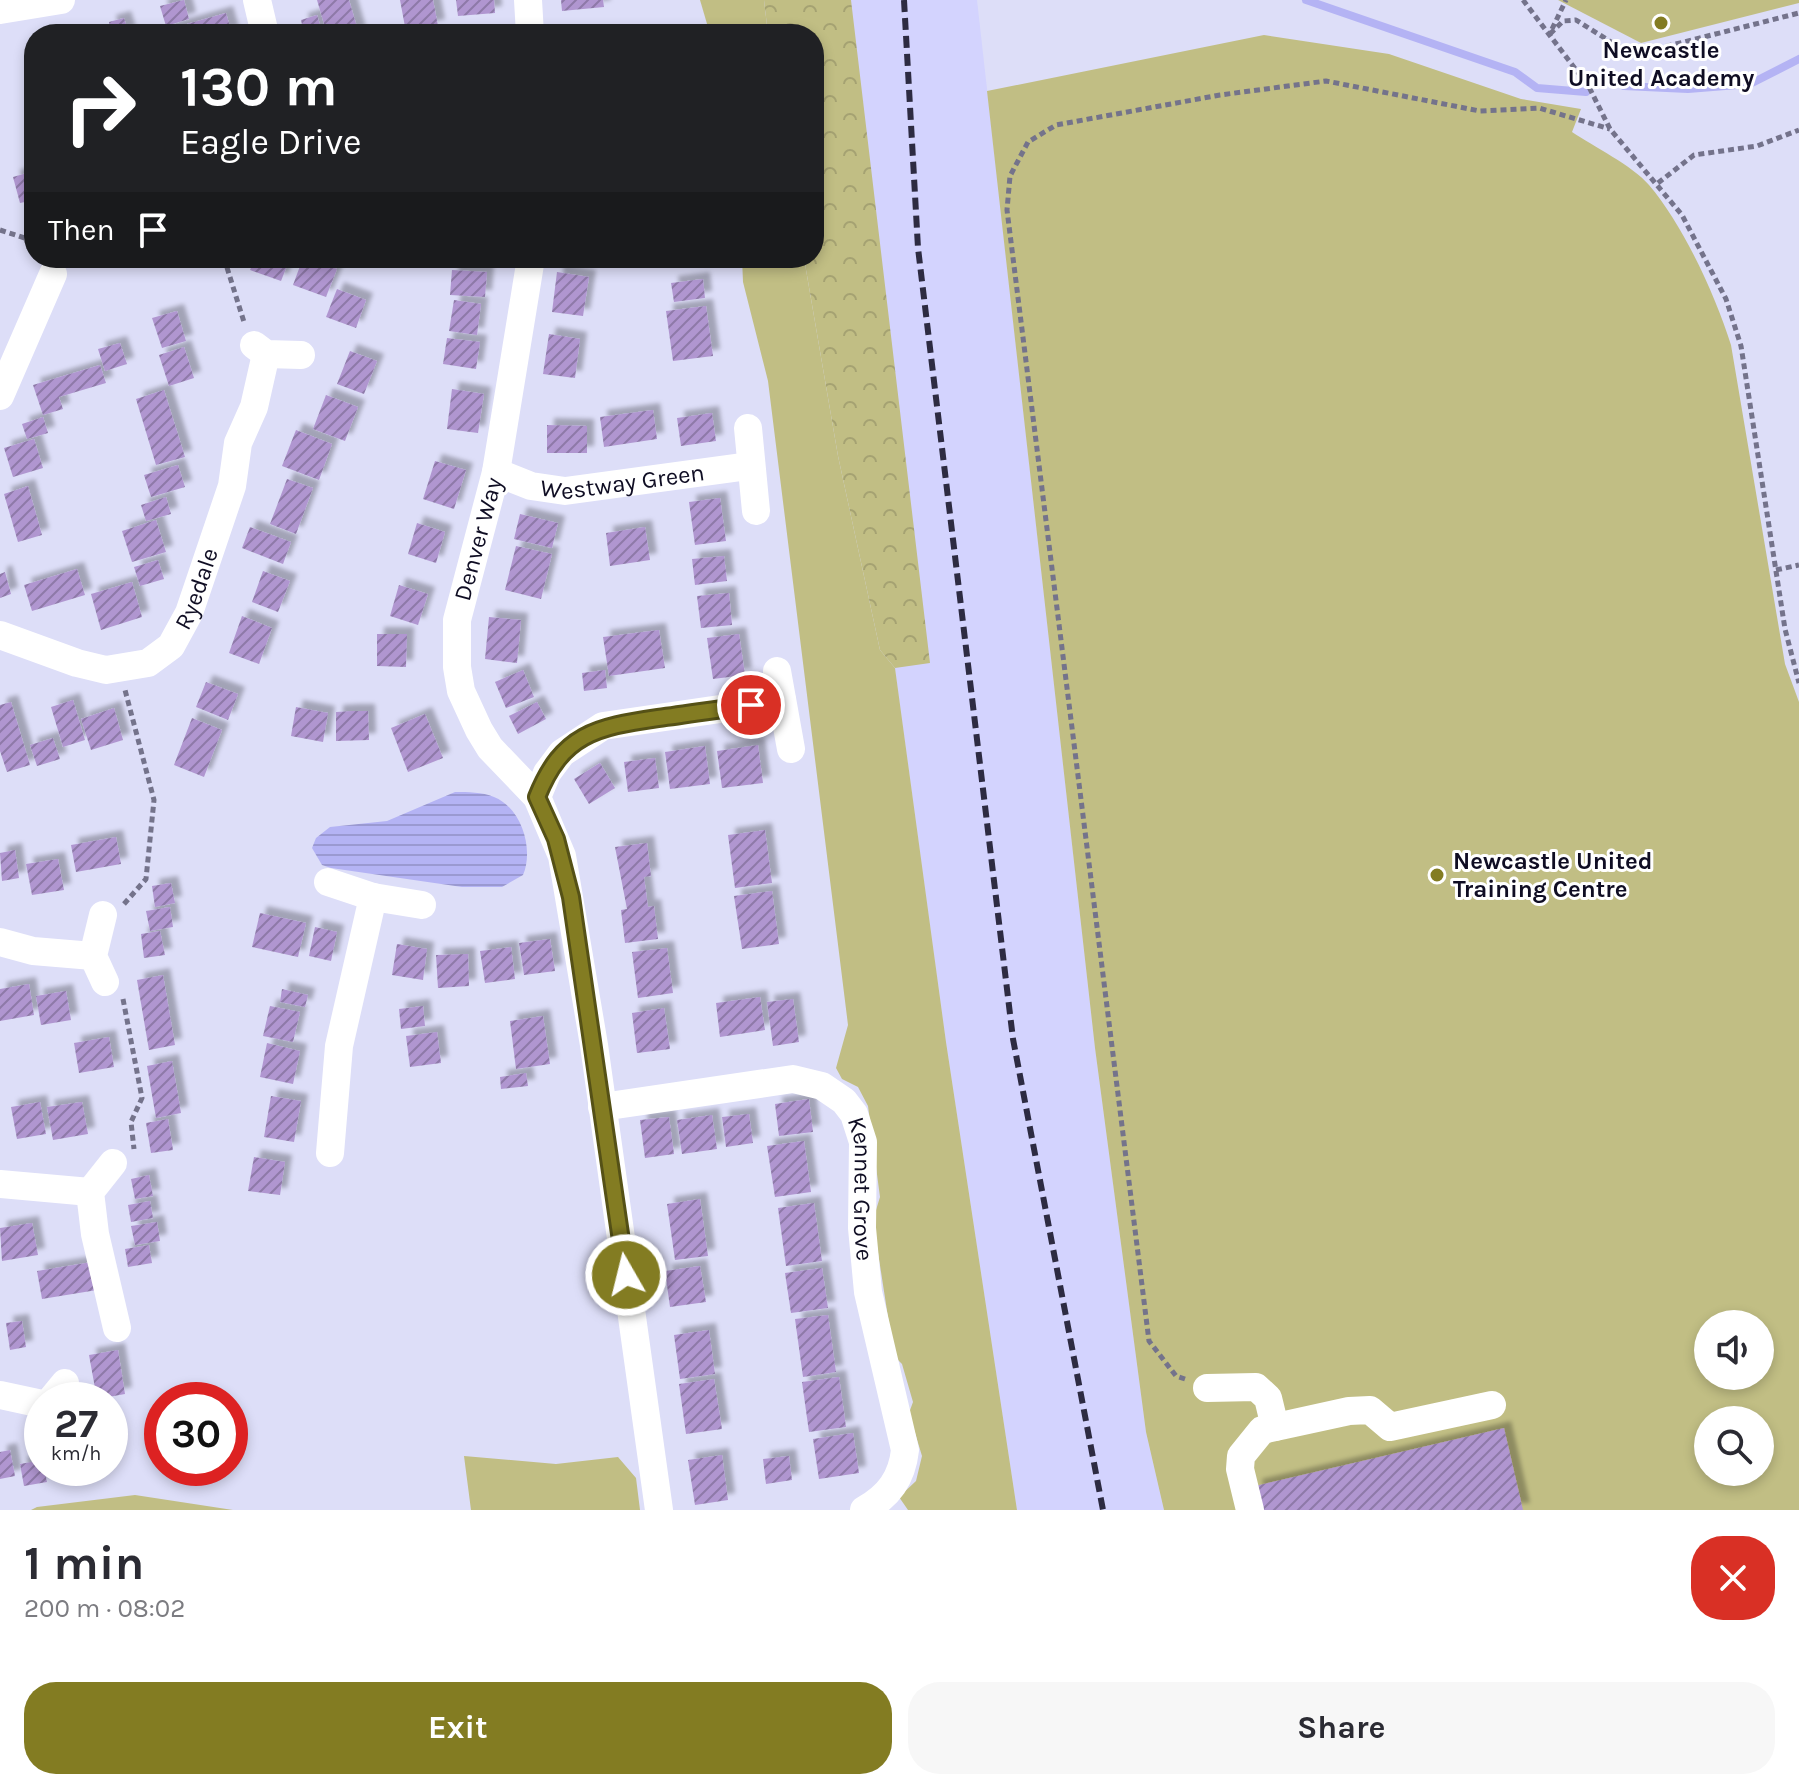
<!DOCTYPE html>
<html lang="en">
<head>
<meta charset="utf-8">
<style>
  body { margin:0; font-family:Karla,sans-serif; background:#f7f7f7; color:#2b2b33; height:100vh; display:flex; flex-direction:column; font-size:30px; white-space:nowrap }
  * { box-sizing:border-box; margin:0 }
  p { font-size:26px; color:#7c7c81 }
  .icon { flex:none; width:44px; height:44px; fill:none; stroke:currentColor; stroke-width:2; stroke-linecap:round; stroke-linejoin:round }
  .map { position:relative; height:1510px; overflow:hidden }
  .sheet { display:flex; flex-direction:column; background:#fff; flex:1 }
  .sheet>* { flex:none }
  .top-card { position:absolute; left:24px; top:24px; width:800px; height:244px; border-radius:32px; box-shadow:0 4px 12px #0003; background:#202124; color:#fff; overflow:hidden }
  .buttons { position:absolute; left:1694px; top:1310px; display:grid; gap:16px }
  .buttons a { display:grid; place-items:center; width:80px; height:80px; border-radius:50%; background:#fff; box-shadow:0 4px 12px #0003; font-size:40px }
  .speed { position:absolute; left:24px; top:1382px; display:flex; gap:16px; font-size:40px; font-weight:700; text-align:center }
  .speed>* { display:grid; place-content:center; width:104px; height:104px; border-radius:50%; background:#fff; box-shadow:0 4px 12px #0003; line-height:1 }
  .speed small { font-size:20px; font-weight:400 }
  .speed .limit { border:12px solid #d22; background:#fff; color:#111 }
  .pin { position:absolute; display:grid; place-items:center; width:68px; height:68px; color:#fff; margin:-34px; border:4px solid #fff; border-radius:50%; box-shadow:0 2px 8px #0007 }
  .me { position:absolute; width:88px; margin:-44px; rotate:352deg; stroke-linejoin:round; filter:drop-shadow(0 0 6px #0008) }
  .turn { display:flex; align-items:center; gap:28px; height:168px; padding:0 24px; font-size:36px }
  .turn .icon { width:104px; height:104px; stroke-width:2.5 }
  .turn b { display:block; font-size:56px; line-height:68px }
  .then { display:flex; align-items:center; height:76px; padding:0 24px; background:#0003; gap:16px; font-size:30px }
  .round { display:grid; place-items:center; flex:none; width:84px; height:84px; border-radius:32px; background:#f7f7f7 }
  .head { display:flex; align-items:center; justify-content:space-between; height:136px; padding:0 24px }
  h1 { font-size:48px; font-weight:700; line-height:60px }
  .primary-button { display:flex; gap:16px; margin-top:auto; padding:16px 24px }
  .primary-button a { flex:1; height:92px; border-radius:32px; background:#837c22; color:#fff; font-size:32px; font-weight:700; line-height:92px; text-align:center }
  .primary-button a+a { background:#f7f7f7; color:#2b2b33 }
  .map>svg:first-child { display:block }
  .built { fill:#d3d3fe }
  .green { fill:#c1be84; fill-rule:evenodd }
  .forest { fill:url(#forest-crowns) }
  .water { fill:url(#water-rules) }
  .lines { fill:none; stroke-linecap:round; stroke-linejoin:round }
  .stream { stroke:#b4b3f4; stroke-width:8 }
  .building { fill:url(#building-hatch); filter:url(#shadow) }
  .path { stroke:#74738b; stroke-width:5; stroke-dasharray:6 4; stroke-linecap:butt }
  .minor { stroke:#fff; stroke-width:28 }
  .rail { stroke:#2d2b42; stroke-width:6; stroke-dasharray:12 6; stroke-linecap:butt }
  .route-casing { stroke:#555116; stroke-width:20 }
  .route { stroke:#837c22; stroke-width:14 }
  .poi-dot { fill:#837c22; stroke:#fff; stroke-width:3 }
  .labels { text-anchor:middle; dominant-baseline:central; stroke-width:6; stroke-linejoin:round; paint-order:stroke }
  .poi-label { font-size:24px; font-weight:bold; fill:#0f0d23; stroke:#fff }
  .street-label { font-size:24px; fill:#0f0d23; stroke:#fff }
</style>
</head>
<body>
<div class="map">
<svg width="1799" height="1510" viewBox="0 0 1799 1510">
  <defs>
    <pattern id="forest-crowns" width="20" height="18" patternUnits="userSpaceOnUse" patternTransform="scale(2)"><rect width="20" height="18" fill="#c1be84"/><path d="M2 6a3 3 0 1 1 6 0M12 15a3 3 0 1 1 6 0" fill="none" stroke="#a5a272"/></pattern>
    <pattern id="water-rules" width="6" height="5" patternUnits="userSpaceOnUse" patternTransform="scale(2)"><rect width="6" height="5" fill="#b4b3f4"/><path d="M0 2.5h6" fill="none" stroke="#9a99d1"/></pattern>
    <pattern id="building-hatch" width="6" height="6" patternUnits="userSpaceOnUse" patternTransform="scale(2)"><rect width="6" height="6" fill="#b096d0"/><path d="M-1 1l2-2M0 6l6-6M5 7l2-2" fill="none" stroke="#8e79a8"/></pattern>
    <filter id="shadow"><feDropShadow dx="7" dy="-7" stdDeviation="2" flood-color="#0004"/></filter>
  </defs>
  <rect width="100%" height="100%" fill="#dddef8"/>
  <polygon class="built" points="764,0 977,0 1095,1048 1146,1432 1164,1510 1017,1510 946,1042 895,669 804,258 814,258 814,34 768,34"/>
  <g class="green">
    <polygon points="700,0 764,0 768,34 710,34"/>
    <polygon points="1558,0 1799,0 1799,3 1641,43"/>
    <path d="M1264 35 1389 54 1521 99 1581 109 1572 132C1593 146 1633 166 1649 185 1683 225 1715 294 1731 345L1785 664 1799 702V1510H1164L1146 1432 1095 1048 987 91ZM1708 1324H1760V1376H1708ZM1708 1420H1760V1472H1708Z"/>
    <polygon points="742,258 804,258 838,456 880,650 895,668 946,1042 1017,1510 908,1510 899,1497 916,1481 922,1456 909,1413 913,1402 902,1364 894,1356 873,1220 880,1197 868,1106 858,1087 842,1079 836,1068 848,1025 768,381 743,282"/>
    <polygon points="464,1456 556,1464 618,1457 636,1478 640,1510 471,1510"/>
    <polygon points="135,1495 233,1510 31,1510 37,1507"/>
  </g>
  <polygon class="forest" points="764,0 851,0 930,663 895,668 880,650 838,456 804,258 814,258 814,34 768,34"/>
  <path class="water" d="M455 792C468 792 482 792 494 797 522 808 534 850 523 875L502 887H462L331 868 322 865 312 848 316 838 330 827 387 821Z"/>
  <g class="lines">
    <g class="stream">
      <polyline points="1306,0 1515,72 1537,88 1586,92"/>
      <polyline points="1624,86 1688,89 1750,84 1799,59"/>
    </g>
  </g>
  <g class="building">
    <polygon points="184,0 189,19 166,26 160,6"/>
    <polygon points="317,0 349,0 359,34 327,34"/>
    <polygon points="400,0 433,0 438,26 406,32"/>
    <polygon points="456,0 494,0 495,13 458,16"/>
    <polygon points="561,0 603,0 604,7 562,11"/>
    <polygon points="226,13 232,34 163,34 162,31"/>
    <polygon points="317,15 323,34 304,34 301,20"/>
    <polygon points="124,18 129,34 112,34 109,22"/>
    <polygon points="34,171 34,200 20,203 13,177"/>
    <polygon points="255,258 290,258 281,281 250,270"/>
    <polygon points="303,258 337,269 326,297 293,285"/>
    <polygon points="452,270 487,272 485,297 450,295"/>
    <polygon points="557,272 589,277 583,316 552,312"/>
    <polygon points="703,279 705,298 674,302 671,283"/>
    <polygon points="337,289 366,300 356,328 326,317"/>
    <polygon points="454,300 481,304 477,335 449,331"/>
    <polygon points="706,306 713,356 673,361 666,311"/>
    <polygon points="177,311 186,341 162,348 152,318"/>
    <polygon points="549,334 580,339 575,378 543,374"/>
    <polygon points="447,338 480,342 476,369 443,364"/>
    <polygon points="120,343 127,364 105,371 98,349"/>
    <polygon points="184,347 194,378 169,386 159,355"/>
    <polygon points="350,351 377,361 364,394 337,384"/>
    <polygon points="100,365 106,383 59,397 63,409 43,415 33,385"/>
    <polygon points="452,389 484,394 478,433 447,429"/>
    <polygon points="164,390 185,457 156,465 136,399"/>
    <polygon points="326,395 358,407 345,441 313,429"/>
    <polygon points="653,410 657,439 604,447 600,417"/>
    <polygon points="712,413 716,441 681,446 677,418"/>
    <polygon points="43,417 48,433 27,439 22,424"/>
    <polygon points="547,425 587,426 587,453 547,453"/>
    <polygon points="296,430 332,444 319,480 282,466"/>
    <polygon points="34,439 43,468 13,477 4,448"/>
    <polygon points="435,461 466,470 454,509 423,499"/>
    <polygon points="178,465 185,487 151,497 144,475"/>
    <polygon points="287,479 313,488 296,534 270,524"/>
    <polygon points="28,486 42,535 18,542 4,494"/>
    <polygon points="166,497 171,514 146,521 141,505"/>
    <polygon points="720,498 726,541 695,545 689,502"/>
    <polygon points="520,514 558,523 552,548 514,539"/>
    <polygon points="156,520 166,552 132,562 122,531"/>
    <polygon points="417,523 445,532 436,563 408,554"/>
    <polygon points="250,527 291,542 283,564 242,548"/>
    <polygon points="645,527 650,560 610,566 606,533"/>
    <polygon points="516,546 552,554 541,599 505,590"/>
    <polygon points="724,556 727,581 695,585 692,559"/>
    <polygon points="158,560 164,579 140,586 134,567"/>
    <polygon points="77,569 85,595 32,611 24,585"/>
    <polygon points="263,571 290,581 278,612 252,602"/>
    <polygon points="5,572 11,594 0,598 0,574"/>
    <polygon points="132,582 142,617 101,630 91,594"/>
    <polygon points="399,585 428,594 418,625 390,616"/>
    <polygon points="729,593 732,625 701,628 697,596"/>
    <polygon points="242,616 272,628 259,664 229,653"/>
    <polygon points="489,617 521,620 517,663 485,659"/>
    <polygon points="659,630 665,668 609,676 603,637"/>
    <polygon points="377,634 407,634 406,667 377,666"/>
    <polygon points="739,634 745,675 713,679 707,638"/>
    <polygon points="523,670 534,697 506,708 495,682"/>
    <polygon points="605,670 607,688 584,691 582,673"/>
    <polygon points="206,682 238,694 228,720 196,707"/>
    <polygon points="73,700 85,740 63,747 51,707"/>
    <polygon points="11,702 30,765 7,772 0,751 0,705"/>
    <polygon points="537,702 546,719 518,734 509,716"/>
    <polygon points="296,707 328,713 323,742 291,736"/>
    <polygon points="114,708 123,740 91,750 81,719"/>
    <polygon points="352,711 368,711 369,740 336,741 336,712"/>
    <polygon points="425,714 443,758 408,772 391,728"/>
    <polygon points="192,718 222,730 204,777 174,765"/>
    <polygon points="53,738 60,759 37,766 30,745"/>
    <polygon points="758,745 763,783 722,788 717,751"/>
    <polygon points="705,746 710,784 670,789 665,752"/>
    <polygon points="655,758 659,788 628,792 624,762"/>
    <polygon points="600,763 615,788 589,804 574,779"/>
    <polygon points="765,830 772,883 735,888 728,835"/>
    <polygon points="116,837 121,864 76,872 71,845"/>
    <polygon points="647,843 651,876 644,877 648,907 654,906 658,939 625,943 621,910 627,909 615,847"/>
    <polygon points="15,850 19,878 2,881 0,853"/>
    <polygon points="58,859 64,890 32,895 26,864"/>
    <polygon points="171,883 175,903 155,907 152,886"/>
    <polygon points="772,891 779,944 742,949 734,896"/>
    <polygon points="170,907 173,927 150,931 146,911"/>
    <polygon points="260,913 306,923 298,957 252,947"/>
    <polygon points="315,927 337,932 331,961 309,956"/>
    <polygon points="160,931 165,955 144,958 141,934"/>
    <polygon points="550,939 555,971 524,975 519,943"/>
    <polygon points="397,944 427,949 423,980 392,975"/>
    <polygon points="511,947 515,979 485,983 480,951"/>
    <polygon points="667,948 673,993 638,998 632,952"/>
    <polygon points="468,954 469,986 438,988 436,955"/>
    <polygon points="163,975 175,1045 149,1050 137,980"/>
    <polygon points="29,984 34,1015 0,1021 0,989"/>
    <polygon points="282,989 308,995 305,1007 280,1002"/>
    <polygon points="66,991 71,1020 41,1025 36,996"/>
    <polygon points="760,997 765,1030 720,1037 716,1003"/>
    <polygon points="793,999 799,1042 773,1046 767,1002"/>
    <polygon points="270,1006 300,1012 293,1042 263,1036"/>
    <polygon points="423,1006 425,1026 401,1029 399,1009"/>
    <polygon points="664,1008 670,1049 637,1053 632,1013"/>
    <polygon points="543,1016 550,1064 516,1069 510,1021"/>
    <polygon points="437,1032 441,1063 410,1067 406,1036"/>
    <polygon points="109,1037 114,1067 79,1073 74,1043"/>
    <polygon points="267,1043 300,1051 293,1084 260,1077"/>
    <polygon points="172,1061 181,1113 156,1118 147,1066"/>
    <polygon points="526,1073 528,1086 501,1089 500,1077"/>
    <polygon points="271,1096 301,1101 294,1142 264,1137"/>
    <polygon points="809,1099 813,1132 779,1136 775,1104"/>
    <polygon points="40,1102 46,1134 17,1139 11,1107"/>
    <polygon points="82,1102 88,1134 53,1140 47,1107"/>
    <polygon points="749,1114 753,1143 726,1147 722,1117"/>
    <polygon points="712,1115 717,1149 682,1154 677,1120"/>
    <polygon points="669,1117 674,1154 645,1158 640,1120"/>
    <polygon points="168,1119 173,1150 151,1153 146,1123"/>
    <polygon points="804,1141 811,1192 775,1197 767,1146"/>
    <polygon points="254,1157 285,1162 280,1195 248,1191"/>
    <polygon points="149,1175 153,1196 135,1199 131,1179"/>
    <polygon points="700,1199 708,1256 675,1260 667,1204"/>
    <polygon points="150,1201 153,1218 131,1222 128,1205"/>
    <polygon points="814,1203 822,1261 786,1266 778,1208"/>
    <polygon points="157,1222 160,1241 135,1245 131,1226"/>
    <polygon points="32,1223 38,1255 2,1261 0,1228"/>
    <polygon points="149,1245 152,1263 128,1267 125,1249"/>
    <polygon points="92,1262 97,1290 42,1299 37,1271"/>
    <polygon points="700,1266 706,1302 670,1307 665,1271"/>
    <polygon points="822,1268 828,1308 791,1313 785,1273"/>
    <polygon points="828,1315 836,1372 803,1377 795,1319"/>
    <polygon points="22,1321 26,1347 10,1350 6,1323"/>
    <polygon points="709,1330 715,1374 680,1379 674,1335"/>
    <polygon points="118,1350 125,1394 97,1399 89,1355"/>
    <polygon points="839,1377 846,1427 809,1432 802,1382"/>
    <polygon points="714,1379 722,1429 686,1434 679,1384"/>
    <polygon points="1504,1428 1523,1510 1260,1510 1255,1486"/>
    <polygon points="853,1433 859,1473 819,1479 813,1439"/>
    <polygon points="10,1450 15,1476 0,1479 0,1452"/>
    <polygon points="722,1455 728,1500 695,1505 688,1460"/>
    <polygon points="789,1456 792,1480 766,1484 763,1459"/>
    <polygon points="42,1460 47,1482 24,1486 20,1464"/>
  </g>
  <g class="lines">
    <g class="path">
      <polyline points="1523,0 1589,87 1610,129 1682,215 1726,299 1741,346 1785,629 1799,683"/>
      <polyline points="1552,29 1566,0"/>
      <polyline points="1550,34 1563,21 1576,20 1619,47 1648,51 1799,13"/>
      <polyline points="1658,183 1694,155 1757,146 1799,130"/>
      <polyline points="0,230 34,241"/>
      <polyline points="224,258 244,322"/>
      <polyline points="1776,570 1799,565"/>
      <polyline points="124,904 146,879 154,800 125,690"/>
      <polyline points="123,999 142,1098 131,1122 134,1149"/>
      <polyline points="1185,1379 1176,1376 1149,1341 1007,210 1010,176 1028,142 1056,125 1220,95 1326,81 1480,111 1539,108 1610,129"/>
    </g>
    <g class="minor">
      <polyline points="257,0 265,34"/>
      <polyline points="528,0 530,34"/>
      <polyline points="0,10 61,0"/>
      <polyline points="531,258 496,472 457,620 457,667 461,691 479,730 490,748 537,797 562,856 594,1045 659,1510"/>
      <polyline points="254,345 266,354 301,355"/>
      <polyline points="0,396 53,274"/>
      <polyline points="748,428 756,511"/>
      <path id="s1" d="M496 472 531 486 565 491 749 466"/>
      <path id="s2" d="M0 635 77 663 106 670 148 663 171 646 189 613 232 486 238 443 254 407 266 354"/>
      <polyline points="777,671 791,749"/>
      <polyline points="537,797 547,773 562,753 603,726 782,700"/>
      <polyline points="328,882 373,897 422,905"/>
      <polyline points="103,915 93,956 105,982"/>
      <polyline points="0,942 33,951 93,956"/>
      <path id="s3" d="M602 1107 793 1079 822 1086 844 1101 854 1114 863 1142 862 1228 868 1292 905 1450C902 1478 889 1496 864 1510"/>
      <polyline points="330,1153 339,1046 373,897"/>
      <polyline points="113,1163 90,1192 95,1234 117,1328"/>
      <polyline points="0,1184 90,1192"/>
      <polyline points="1207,1388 1256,1387 1268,1398 1275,1427"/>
      <polyline points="0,1395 42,1404"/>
      <polyline points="51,1400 65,1383"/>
      <polyline points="1250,1510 1240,1469 1241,1456 1262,1430 1349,1411 1370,1410 1390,1427 1492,1405"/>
    </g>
    <polyline class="rail" points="904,0 918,248 1013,1039 1103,1510"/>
  </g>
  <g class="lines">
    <defs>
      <path id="route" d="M626 1275 571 897 556 839 537 797C562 734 596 727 658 718 689 714 720 709 751 705"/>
    </defs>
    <use href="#route" class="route-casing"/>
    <use href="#route" class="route"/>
  </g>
  <g class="poi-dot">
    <circle cx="1661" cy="23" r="8"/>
    <circle cx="1437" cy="875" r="8"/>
  </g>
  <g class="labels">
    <g class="poi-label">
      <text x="1661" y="50">Newcastle<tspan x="1661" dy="28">United Academy</tspan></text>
      <text x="1453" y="861" text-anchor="start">Newcastle United<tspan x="1453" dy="28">Training Centre</tspan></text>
    </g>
    <g class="street-label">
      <text stroke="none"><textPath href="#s1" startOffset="130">Westway Green</textPath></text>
      <text transform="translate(478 539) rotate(-75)">Denver Way</text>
      <text stroke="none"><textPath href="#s2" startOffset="246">Ryedale</textPath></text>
      <text stroke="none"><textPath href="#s3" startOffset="342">Kennet Grove</textPath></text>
    </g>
  </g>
</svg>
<div class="buttons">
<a><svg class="icon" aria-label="sound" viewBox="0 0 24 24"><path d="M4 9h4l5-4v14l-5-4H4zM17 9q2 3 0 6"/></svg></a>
<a><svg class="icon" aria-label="search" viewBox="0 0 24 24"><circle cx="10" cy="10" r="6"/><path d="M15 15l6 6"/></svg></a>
</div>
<div class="speed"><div>27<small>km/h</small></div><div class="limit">30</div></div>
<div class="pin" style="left:751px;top:705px;background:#d93025"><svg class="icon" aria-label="arrive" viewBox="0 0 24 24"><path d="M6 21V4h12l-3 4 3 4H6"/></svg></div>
<svg class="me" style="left:626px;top:1275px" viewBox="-20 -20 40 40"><circle r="17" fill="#837c22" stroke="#fff" stroke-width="3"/><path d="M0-11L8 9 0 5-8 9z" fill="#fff"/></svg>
<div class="top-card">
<div class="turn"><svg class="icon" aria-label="right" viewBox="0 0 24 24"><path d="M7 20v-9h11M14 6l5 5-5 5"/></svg><div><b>130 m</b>Eagle Drive</div></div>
<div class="then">Then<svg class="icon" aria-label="arrive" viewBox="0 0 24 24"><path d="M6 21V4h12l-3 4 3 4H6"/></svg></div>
</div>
</div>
<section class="sheet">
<div class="head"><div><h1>1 min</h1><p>200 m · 08:02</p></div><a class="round" style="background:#d93025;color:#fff"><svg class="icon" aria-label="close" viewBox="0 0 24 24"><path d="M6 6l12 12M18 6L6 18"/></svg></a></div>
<div class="primary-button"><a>Exit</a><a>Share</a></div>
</section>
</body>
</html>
